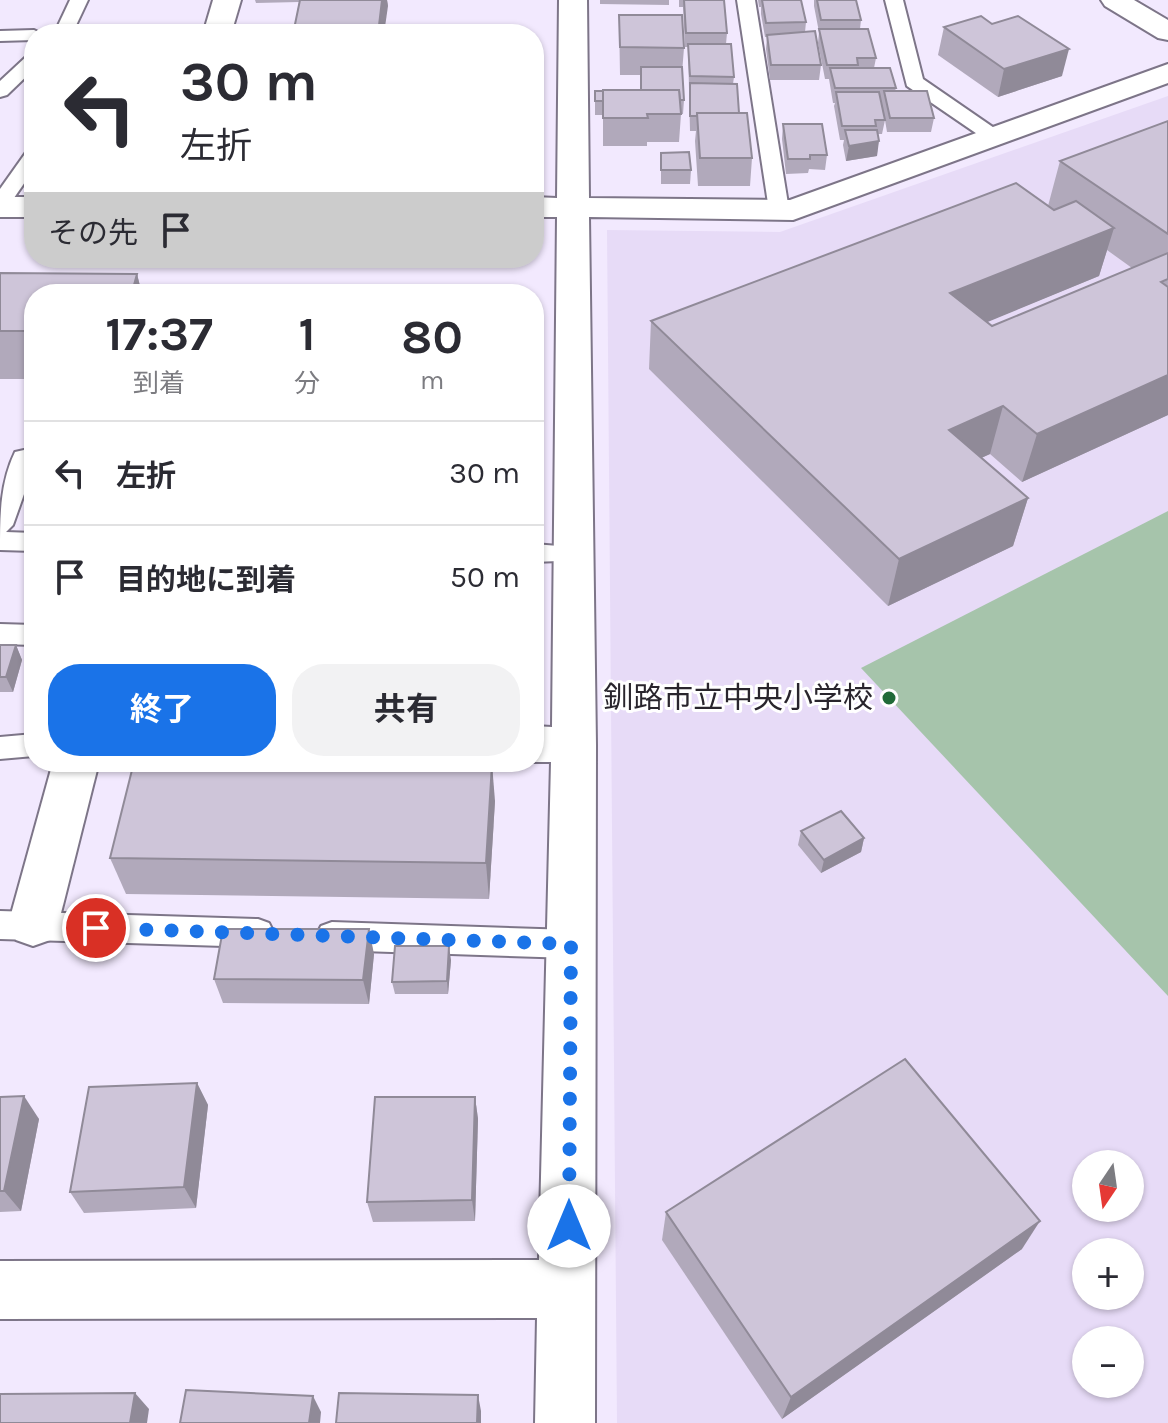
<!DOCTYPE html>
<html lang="ja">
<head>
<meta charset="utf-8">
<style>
  body { margin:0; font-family:Karla,"Noto Sans JP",sans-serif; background:#f2f2f3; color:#2b2b33; height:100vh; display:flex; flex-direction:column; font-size:30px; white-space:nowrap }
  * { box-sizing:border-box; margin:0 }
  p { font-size:26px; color:#7c7c81 }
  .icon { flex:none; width:44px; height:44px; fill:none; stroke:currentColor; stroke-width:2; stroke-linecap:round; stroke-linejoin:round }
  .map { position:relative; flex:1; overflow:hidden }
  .sheet { position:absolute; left:24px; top:284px; width:520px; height:488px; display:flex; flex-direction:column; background:#fff; border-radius:32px; box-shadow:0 2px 6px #0004 }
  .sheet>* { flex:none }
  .guide { position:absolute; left:24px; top:24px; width:520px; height:244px; border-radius:32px; box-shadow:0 2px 6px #0004; background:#fff; color:#2b2b33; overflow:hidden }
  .needle { width:52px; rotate:193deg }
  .fabs { position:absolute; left:1072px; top:1150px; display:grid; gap:16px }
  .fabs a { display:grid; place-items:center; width:72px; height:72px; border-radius:50%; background:#fff; box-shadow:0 2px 6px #0004; font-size:40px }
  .pin { position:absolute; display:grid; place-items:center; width:68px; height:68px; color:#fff; margin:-34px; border:4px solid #fff; border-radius:50%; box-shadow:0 2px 8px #0007 }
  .me { position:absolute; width:88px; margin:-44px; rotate:0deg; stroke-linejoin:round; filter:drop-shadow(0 0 6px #0008) }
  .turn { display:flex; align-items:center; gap:28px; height:168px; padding:0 24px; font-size:36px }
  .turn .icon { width:104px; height:104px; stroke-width:2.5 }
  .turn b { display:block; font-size:56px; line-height:68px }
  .then { display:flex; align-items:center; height:76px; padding:0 24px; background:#0003; gap:16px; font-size:30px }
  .eta { display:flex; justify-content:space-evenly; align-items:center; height:136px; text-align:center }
  .eta b { font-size:48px; font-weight:700; line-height:56px }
  .button { display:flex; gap:16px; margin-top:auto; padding:16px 24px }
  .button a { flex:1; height:92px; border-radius:32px; background:#1a73e8; color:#fff; font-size:32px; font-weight:700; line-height:92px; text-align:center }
  .button a+a { background:#f2f2f3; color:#2b2b33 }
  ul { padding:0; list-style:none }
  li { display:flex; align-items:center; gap:24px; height:104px; padding:0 24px; border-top:2px solid #e1e1e2 }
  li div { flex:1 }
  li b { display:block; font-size:30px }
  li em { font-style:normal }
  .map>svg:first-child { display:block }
  .built { fill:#e7dbf7; fill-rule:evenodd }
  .green { fill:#a6c4ab }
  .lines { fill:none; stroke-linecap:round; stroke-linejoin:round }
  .lane-casing { stroke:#7d7588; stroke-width:4 }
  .street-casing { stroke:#7d7588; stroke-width:4 }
  .highway-casing { stroke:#7d7588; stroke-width:4 }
  .lane { fill:#fff; fill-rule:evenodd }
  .street { fill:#fff; fill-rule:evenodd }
  .highway { fill:#fff; fill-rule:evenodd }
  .wall { fill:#b1a9bb; fill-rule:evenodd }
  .shaded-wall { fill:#908a98 }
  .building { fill:#cec5d9; stroke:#908a98; stroke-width:2 }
  .route { stroke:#1a73e8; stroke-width:14; stroke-dasharray:0 25.2 }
  .poi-dot { fill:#206a38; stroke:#fff; stroke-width:3 }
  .labels { text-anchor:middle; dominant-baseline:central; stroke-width:6; stroke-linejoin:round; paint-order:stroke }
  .poi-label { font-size:30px; fill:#29252d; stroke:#fff; text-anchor:end }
</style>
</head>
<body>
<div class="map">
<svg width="1168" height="1423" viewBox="0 0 1168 1423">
  <rect width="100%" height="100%" fill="#f2e9fe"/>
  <path class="built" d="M1168 96V1423H617L607 230 780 232ZM1086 1164H1130V1208H1086ZM1086 1252H1130V1296H1086ZM1086 1340H1130V1384H1086Z"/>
  <polygon class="green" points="1168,511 1168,996 861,668"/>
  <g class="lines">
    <defs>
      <g id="lane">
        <polygon points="70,0 88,0 72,34 54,34"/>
        <polygon points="737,0 755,0 789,210 779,216 769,210"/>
        <polygon points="885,0 903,0 923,79 1000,132 1003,136 1000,140 986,140 907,86"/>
        <polygon points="34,30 42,34 34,34 34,40 0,41 0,31"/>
        <polygon points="34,54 34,69 7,95 0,97 0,81 28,55"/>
        <polygon points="34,149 34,169 7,208 0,210 0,189 27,151"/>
        <path d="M24 450H34V466L13 525 6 532 34 533V551L0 550C0 516 0 483 15 452Z"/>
        <polygon points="534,544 583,548 587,554 583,560 534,562"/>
        <polygon points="0,624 34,625 34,645 0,644"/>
        <polygon points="34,734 34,756 0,759 0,737"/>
        <polygon points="0,911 258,919 269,923 274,933 269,943 258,947 0,939"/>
        <polygon points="332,922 571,930 582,934 587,944 582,954 571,958 332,950 321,946 316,936 321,926"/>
      </g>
      <g id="street">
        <polygon points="213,0 241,0 231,34 203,34"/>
        <polygon points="559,0 587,0 589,198 790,200 1168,64 1168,83 793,220 589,217 596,745 595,1423 535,1423 537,1318 0,1319 0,1261 539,1260 551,762 534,762 534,726 552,727 557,217 534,217 534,197 557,198"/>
        <rect x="0" y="197" width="34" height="20"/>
        <polygon points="53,762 99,762 58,925 50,940 33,946 16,940 8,925"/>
      </g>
      <polygon id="highway" points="1101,0 1134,0 1168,20 1168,40 1158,38 1105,6"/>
    </defs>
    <use href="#lane" class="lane-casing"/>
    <use href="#street" class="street-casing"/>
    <use href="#highway" class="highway-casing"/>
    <use href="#lane" class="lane"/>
    <use href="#street" class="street"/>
    <use href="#highway" class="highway"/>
  </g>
  <g class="wall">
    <polygon points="255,0 387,0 388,6 293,34 299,2 256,3"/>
    <polygon points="600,0 669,0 669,5 600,4"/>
    <polygon points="679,0 724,0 727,33 726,44 734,77 733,84 739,113 752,158 750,186 698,186 695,141 696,131 690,131 688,47 685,47 683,7 679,7"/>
    <polygon points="758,0 801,0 806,22 805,32 821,65 819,80 770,80 766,49 767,37 765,37 761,14 761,7 759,7"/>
    <polygon points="810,0 856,0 861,20 860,29 876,58 874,68 896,88 895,91 934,118 931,132 887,132 885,120 882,134 878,134 877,156 846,161 843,145 844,140 840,140 834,106 835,103 833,103 829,79 825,79 818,43 819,32 814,6 814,0"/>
    <polygon points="619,15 684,48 682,73 684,100 683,114 681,114 679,142 647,142 647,146 603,146 603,115 595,115 595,91 640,90 640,75 620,75"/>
    <polygon points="944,27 1062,76 998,97 938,55"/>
    <path d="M1168 121V415L1022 482 990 454 981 458 1028 498 1013 546 888 606 649 369 651 321 1048 206 1060 161ZM1107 250 1132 268 992 326 986 322 1099 276Z"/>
    <polygon points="783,124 827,155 825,170 809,169 808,173 786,174 782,139"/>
    <polygon points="661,153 691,170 690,184 661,184"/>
    <polygon points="0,273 137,274 140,286 478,288 478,294 34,294 34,379 0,379"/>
    <polygon points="0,645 16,645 22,660 13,692 0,692"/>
    <polygon points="495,801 489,899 126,894 110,858"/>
    <polygon points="801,831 864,838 861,852 821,873 798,845"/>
    <polygon points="374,954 369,1004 223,1003 214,979"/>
    <polygon points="451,960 448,994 395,994 392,982"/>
    <polygon points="197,1083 208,1105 196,1208 84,1213 70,1192"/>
    <polygon points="0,1097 39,1119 21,1211 0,1212"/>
    <polygon points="475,1097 478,1119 475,1221 373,1222 367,1202"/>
    <polygon points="666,1212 1022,1249 782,1419 662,1240"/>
  </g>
  <g class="shaded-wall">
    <polygon points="382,0 387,0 388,6 384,34 378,34"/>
    <polygon points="1069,49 1062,76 998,97 1004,69"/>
    <polygon points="879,141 877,156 846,161 849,146"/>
    <polygon points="1114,228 1099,276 939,342 950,293"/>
    <polygon points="137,274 142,294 134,285"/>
    <polygon points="1168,375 1168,415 1022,482 1037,434"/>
    <polygon points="1003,406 990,454 937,478 949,430"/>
    <polygon points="1028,498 1013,546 888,606 899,559"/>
    <polygon points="16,645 22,660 13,692 6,677"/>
    <polygon points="492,764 495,801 489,899 486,863"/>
    <polygon points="864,838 861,852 821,873 824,860"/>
    <polygon points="369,929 374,954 369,1004 363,980"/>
    <polygon points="449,946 451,960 448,994 447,981"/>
    <polygon points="197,1083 208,1105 196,1208 184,1187"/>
    <polygon points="24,1096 39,1119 21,1211 4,1191"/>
    <polygon points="475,1097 478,1119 475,1221 472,1200"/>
    <polygon points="1040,1221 1022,1249 782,1419 791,1397"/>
    <polygon points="135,1393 149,1409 147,1423 130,1423"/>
    <polygon points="478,1395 481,1411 481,1423 477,1423"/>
    <polygon points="313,1396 321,1412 320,1423 309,1423"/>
  </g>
  <g class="building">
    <polygon points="300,0 382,0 378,34 278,34 293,34"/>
    <polygon points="684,0 724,0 727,33 686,33"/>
    <polygon points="762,0 801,0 806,22 766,23"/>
    <polygon points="817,0 856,0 861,20 821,20"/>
    <polygon points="619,15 682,15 684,48 620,47"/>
    <polygon points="981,16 992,24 1018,16 1069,49 1004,69 944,27"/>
    <polygon points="819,29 868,29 876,58 857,58 858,65 827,65"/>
    <polygon points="815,31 821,65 771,65 767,35"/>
    <polygon points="688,44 731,44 734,77 690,76"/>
    <polygon points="641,67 682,67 684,100 680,100 679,90 641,90"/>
    <polygon points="830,68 890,68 896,88 835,88"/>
    <polygon points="690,83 737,84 739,113 697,113 697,116 690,116"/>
    <polygon points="603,90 679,90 681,114 647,114 648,118 603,118"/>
    <rect x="595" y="91" width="8" height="10"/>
    <polygon points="884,91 927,91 934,118 890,118"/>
    <polygon points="836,92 879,92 885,120 875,120 876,126 842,126"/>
    <polygon points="697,113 747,113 752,158 700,158"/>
    <polygon points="1168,121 1168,234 1060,161"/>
    <polygon points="783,124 822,124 827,155 810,155 810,159 788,159"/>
    <polygon points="845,130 877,130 879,141 849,146"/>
    <polygon points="689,152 691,170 661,170 661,153"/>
    <polygon points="1016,183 1054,210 1076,201 1114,228 950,293 992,326 1168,253 1168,279 1161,282 1168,287 1168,375 1037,434 1003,406 949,430 1028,498 899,559 651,321"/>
    <polygon points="0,273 137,274 134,285 478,288 477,294 34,294 34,331 0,331"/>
    <polygon points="0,645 16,645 6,677 0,677"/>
    <polygon points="134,762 492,764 486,863 110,858"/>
    <polygon points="841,811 864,838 824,860 801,831"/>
    <polygon points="223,929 369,929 363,980 214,979"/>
    <polygon points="395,946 449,946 447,981 392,982"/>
    <polygon points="905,1059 1040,1221 791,1397 666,1212"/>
    <polygon points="197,1083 184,1187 70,1192 89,1087"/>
    <polygon points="24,1096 4,1191 0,1191 0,1097"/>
    <polygon points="375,1097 475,1097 472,1200 367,1202"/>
    <polygon points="186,1390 313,1396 309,1423 180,1423"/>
    <polygon points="135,1393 130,1423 0,1423 0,1394"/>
    <polygon points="339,1393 478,1395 477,1423 336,1423"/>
  </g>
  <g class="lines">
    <polyline class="route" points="96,928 571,944 569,1226"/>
  </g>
  <circle class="poi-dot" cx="889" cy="698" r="8"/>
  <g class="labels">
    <g class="poi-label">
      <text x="873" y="698">釧路市立中央小学校</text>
    </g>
  </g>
</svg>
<div class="fabs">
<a><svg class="needle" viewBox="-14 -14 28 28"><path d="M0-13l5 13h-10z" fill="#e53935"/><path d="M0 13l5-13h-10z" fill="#7c7c81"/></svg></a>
<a>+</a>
<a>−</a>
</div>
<div class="pin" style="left:96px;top:928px;background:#d93025"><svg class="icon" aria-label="arrive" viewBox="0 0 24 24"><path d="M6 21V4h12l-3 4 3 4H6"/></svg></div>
<svg class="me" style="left:569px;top:1226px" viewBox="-20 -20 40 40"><circle r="19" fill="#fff"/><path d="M0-13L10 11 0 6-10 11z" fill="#1a73e8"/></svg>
<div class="guide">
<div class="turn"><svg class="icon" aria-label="left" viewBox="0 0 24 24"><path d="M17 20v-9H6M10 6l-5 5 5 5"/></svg><div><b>30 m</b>左折</div></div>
<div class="then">その先<svg class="icon" aria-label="arrive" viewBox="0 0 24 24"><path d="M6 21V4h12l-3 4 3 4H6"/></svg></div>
</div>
<section class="sheet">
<div class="eta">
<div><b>17:37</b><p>到着</p></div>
<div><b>1</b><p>分</p></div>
<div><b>80</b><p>m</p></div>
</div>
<ul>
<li><svg class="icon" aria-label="left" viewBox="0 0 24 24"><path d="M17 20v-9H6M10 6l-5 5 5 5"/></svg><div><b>左折</b></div><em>30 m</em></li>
<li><svg class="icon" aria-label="arrive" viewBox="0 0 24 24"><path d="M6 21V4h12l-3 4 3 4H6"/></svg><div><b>目的地に到着</b></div><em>50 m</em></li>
</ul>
<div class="button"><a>終了</a><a>共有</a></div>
</section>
</div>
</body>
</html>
